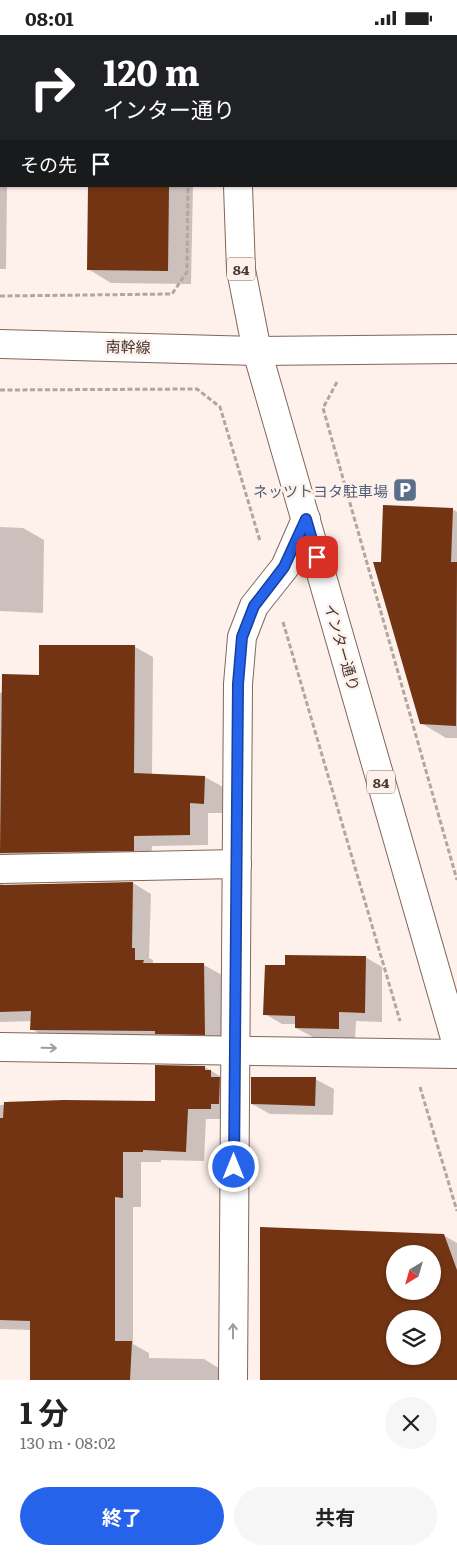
<!DOCTYPE html>
<html lang="ja">
<head>
<meta charset="utf-8">
<style>
  body { margin:0; font-family:Literata,"Noto Sans JP",serif; background:#f6f6f6; color:#222; height:100vh; display:flex; flex-direction:column; font-size:19px; white-space:nowrap }
  * { box-sizing:border-box; margin:0 }
  p { font-size:16px; color:#767676 }
  .icon { flex:none; width:28px; height:28px; fill:none; stroke:currentColor; stroke-width:2; stroke-linecap:round; stroke-linejoin:round }
  .map { position:relative; height:1345px; overflow:hidden }
  .sheet { display:flex; flex-direction:column; background:#fff; flex:1 }
  .sheet>* { flex:none }
  .hud { position:absolute; left:0px; top:0px; width:458px; height:152px; box-shadow:0 1px 4px #0004; background:#202124; color:#fff; overflow:hidden }
  .needle { width:32px; rotate:217deg }
  .controls { position:absolute; left:386px; top:1210px; display:grid; gap:10px }
  .controls a { display:grid; place-items:center; width:55px; height:55px; border-radius:50%; background:#fff; box-shadow:0 1px 4px #0004; font-size:25px }
  .pin { position:absolute; display:grid; place-items:center; width:42px; height:42px; color:#fff; margin:-21px; border-radius:10px; box-shadow:0 2px 8px #0006 }
  .me { position:absolute; width:55px; margin:-28px; rotate:0deg; stroke-linejoin:round; filter:drop-shadow(0 0 4px #0008) }
  .turn { display:flex; align-items:center; gap:18px; height:105px; padding:0 20px; font-size:22px }
  .turn .icon { width:65px; height:65px; stroke-width:2.5 }
  .turn b { display:block; font-size:35px; line-height:42px }
  .then { display:flex; align-items:center; height:48px; padding:0 20px; background:#0003; gap:10px; font-size:19px }
  .round { display:grid; place-items:center; flex:none; width:52px; height:52px; border-radius:26px; background:#f6f6f6 }
  .summary { display:flex; align-items:center; justify-content:space-between; height:85px; padding:0 20px }
  h1 { font-size:30px; font-weight:700; line-height:38px }
  .button { display:flex; gap:10px; margin-top:auto; padding:10px 20px }
  .button a { flex:1; height:58px; border-radius:30px; background:#2563eb; color:#fff; font-size:20px; font-weight:700; line-height:58px; text-align:center }
  .button a+a { background:#f6f6f6; color:#222 }
  .status { display:flex; justify-content:space-between; align-items:center; height:35px; padding:0 25px; background:#fff; direction:ltr }
  .status svg { height:14px; fill:currentColor }
  .map>svg:first-child { display:block }
  .shadow { fill:#0003; fill-rule:evenodd }
  .building { fill:#723412; fill-rule:evenodd }
  .lines { fill:none; stroke-linecap:round; stroke-linejoin:round }
  .minor-casing { stroke:#826659; stroke-width:30 }
  .major-casing { stroke:#826659; stroke-width:30 }
  .path { stroke:#b3a6a0; stroke-width:3; stroke-dasharray:5 2.5; stroke-linecap:butt }
  .minor { stroke:#fff; stroke-width:28 }
  .major { stroke:#fff; stroke-width:28 }
  .oneway { stroke:#a29c98 }
  .route-casing { stroke:#184099; stroke-width:12 }
  .route { stroke:#2563eb; stroke-width:9 }
  .labels { text-anchor:middle; dominant-baseline:central; stroke-width:5; stroke-linejoin:round; paint-order:stroke }
  .shield { fill:#fef1eb; stroke:#7c706a; stroke-width:1 }
  .shield-label { font-size:14px; font-weight:bold; fill:#453832 }
  .street-label { font-size:15px; fill:#453832; stroke:#fef1eb }
  .service-label { font-size:15px; fill:#4e5e75; stroke:#fef1eb; text-anchor:end }
</style>
</head>
<body>
<div class="status"><b>08:01</b><svg viewBox="0 0 49 12"><path d="M0 12V9h3v3zM5 12V6h3v6zM10 12V3h3v9zM15 12V0h3v12zM26 1h20v11H26zM47 4h2v5h-2z"/></svg></div>
<div class="map">
<svg width="457" height="1345" viewBox="0 0 457 1345">
  <rect width="100%" height="100%" fill="#fef1eb"/>
  <g class="shadow">
    <polygon points="0,0 36,0 1,1 1,151 7,151 6,234 0,234"/>
    <polygon points="90,0 185,0 185,1 92,1"/>
    <polygon points="445,0 457,0 457,4 456,1"/>
    <polygon points="89,151 193,151 191,249 111,248 88,234"/>
    <polygon points="452,474 457,477 457,703 446,703 421,688 382,528"/>
    <polygon points="0,492 23,493 44,505 43,578 0,576"/>
    <polygon points="40,611 135,612 153,622 152,740 205,742 223,752 222,778 208,778 208,810 152,811 151,825 2,846 4,851 133,848 151,859 149,923 153,925 153,930 204,930 222,940 223,1009 50,1005 32,994 32,986 0,987 0,658 40,641"/>
    <polygon points="365,922 382,932 382,987 356,986 355,1003 313,1002 296,993 296,989 282,989 265,979 286,931"/>
    <polygon points="205,1032 223,1043 229,1084 206,1084 204,1126 161,1125 161,1127 141,1127 141,1172 133,1172 133,1309 149,1318 149,1323 204,1324 222,1335 222,1345 31,1345 32,1295 0,1294 0,1070 64,1067 157,1067"/>
    <polygon points="315,1044 334,1054 333,1080 270,1079 252,1069"/>
    <path d="M262 1193 443 1200 457 1208V1345H261ZM395 1219H432V1256H395ZM395 1284H432V1321H395Z"/>
  </g>
  <g class="building">
    <polygon points="88,151 169,151 168,236 87,235"/>
    <polygon points="383,470 453,473 451,527 457,527 456,691 420,689 373,527 381,527"/>
    <polygon points="39,610 135,610 134,738 205,741 204,769 190,768 190,800 134,801 134,816 0,818 2,639 39,640"/>
    <polygon points="133,847 132,913 135,913 135,925 144,925 143,928 204,928 205,1000 155,999 155,996 30,995 31,976 0,977 0,850"/>
    <polygon points="285,920 366,921 365,978 339,977 339,994 295,993 295,981 263,980 265,930 285,930"/>
    <polygon points="155,1030 205,1031 205,1035 211,1035 211,1042 220,1042 219,1069 211,1069 211,1074 188,1074 186,1117 143,1115 143,1117 123,1117 123,1163 115,1162 115,1306 132,1306 130,1345 30,1345 30,1286 0,1285 0,1083 3,1083 4,1067 64,1065 155,1066"/>
    <polygon points="251,1042 316,1042 315,1071 251,1069"/>
    <path d="M260 1192 444 1199 457 1235V1345H260ZM395 1219H432V1256H395ZM395 1284H432V1321H395Z"/>
  </g>
  <g class="lines">
    <defs>
      <g id="minor">
        <polyline points="0,12 1,12"/>
        <polyline points="257,316 457,314"/>
        <polyline points="0,834 237,829"/>
        <polyline points="0,1012 457,1019"/>
        <polyline points="233,1345 238,649 242,602 254,571 285,532 306,484"/>
      </g>
      <g id="major">
        <polyline points="234,1 234,0"/>
        <polyline points="238,151 241,235 257,316 457,1010"/>
        <polyline points="0,309 257,316"/>
      </g>
    </defs>
    <use href="#minor" class="minor-casing"/>
    <use href="#major" class="major-casing"/>
    <g class="path">
      <polyline points="191,0 191,1"/>
      <polyline points="0,261 172,259 187,237 188,151"/>
      <polyline points="337,347 323,373 457,845"/>
      <polyline points="0,355 197,354 220,372 260,506"/>
      <polyline points="283,587 400,986"/>
      <polyline points="420,1052 457,1176"/>
    </g>
    <use href="#minor" class="minor"/>
    <use href="#major" class="major"/>
  </g>
  <defs><path id="oneway-shaft" d="M-6 0H5M1.5-3L5.5 0L1.5 3" fill="none" stroke-width="1.6" stroke-linecap="round" stroke-linejoin="round" transform="scale(1.25)"/></defs>
  <g class="oneway">
    <use href="#oneway-shaft" transform="translate(49 1013) rotate(1)"/>
    <use href="#oneway-shaft" transform="translate(233 1296) rotate(-90)"/>
  </g>
  <g class="lines">
    <defs>
      <polyline id="route" points="234,1132 238,649 242,602 254,571 284,532 306,484 317,522"/>
    </defs>
    <use href="#route" class="route-casing"/>
    <use href="#route" class="route"/>
  </g>
  <defs>
    <symbol id="parking-square" viewBox="-11 -11 22 22"><rect x="-9" y="-9" width="18" height="18" rx="4" fill="#5c6f8a" stroke="#fef1eb"/><path d="M-3.5-5.5H1a3.5 3.5 0 0 1 0 7H-1V5.5H-3.5ZM-1-3.4V-.6H.8a1.4 1.4 0 0 0 0-2.8Z" fill="#fff"/></symbol>
  </defs>
  <g fill-rule="evenodd">
    <use href="#parking-square" x="391" y="441" width="28" height="28"/>
  </g>
  <g class="labels">
    <g class="shield">
      <rect x="227" y="222.5" width="28" height="23" rx="4"/>
      <rect x="367" y="735.5" width="28" height="23" rx="4"/>
    </g>
    <g class="shield-label">
      <text x="241" y="234">84</text>
      <text x="381" y="747">84</text>
    </g>
    <g class="street-label">
      <text transform="translate(128 311) rotate(1)">南幹線</text>
      <text transform="translate(343 612) rotate(74)">インター通り</text>
    </g>
    <g class="service-label">
      <text x="388" y="455">ネッツトヨタ駐車場</text>
    </g>
  </g>
</svg>
<div class="controls">
<a><svg class="needle" viewBox="-14 -14 28 28"><path d="M0-13l5 13h-10z" fill="#e53935"/><path d="M0 13l5-13h-10z" fill="#767676"/></svg></a>
<a><svg class="icon" aria-label="layers" viewBox="0 0 24 24"><path d="M12 4l9 5-9 5-9-5zM3 14l9 5 9-5"/></svg></a>
</div>
<div class="pin" style="left:317px;top:522px;background:#d93025"><svg class="icon" aria-label="arrive" viewBox="0 0 24 24"><path d="M6 21V4h12l-3 4 3 4H6"/></svg></div>
<svg class="me" style="left:234px;top:1132px" viewBox="-20 -20 40 40"><circle r="17" fill="#2563eb" stroke="#fff" stroke-width="3"/><path d="M0-11L8 9 0 5-8 9z" fill="#fff"/></svg>
<div class="hud">
<div class="turn"><svg class="icon" aria-label="right" viewBox="0 0 24 24"><path d="M7 20v-9h11M14 6l5 5-5 5"/></svg><div><b>120 m</b>インター通り</div></div>
<div class="then">その先<svg class="icon" aria-label="arrive" viewBox="0 0 24 24"><path d="M6 21V4h12l-3 4 3 4H6"/></svg></div>
</div>
</div>
<section class="sheet">
<div class="summary"><div><h1>1 分</h1><p>130 m · 08:02</p></div><a class="round"><svg class="icon" aria-label="close" viewBox="0 0 24 24"><path d="M6 6l12 12M18 6L6 18"/></svg></a></div>
<div class="button"><a>終了</a><a>共有</a></div>
</section>
</body>
</html>
